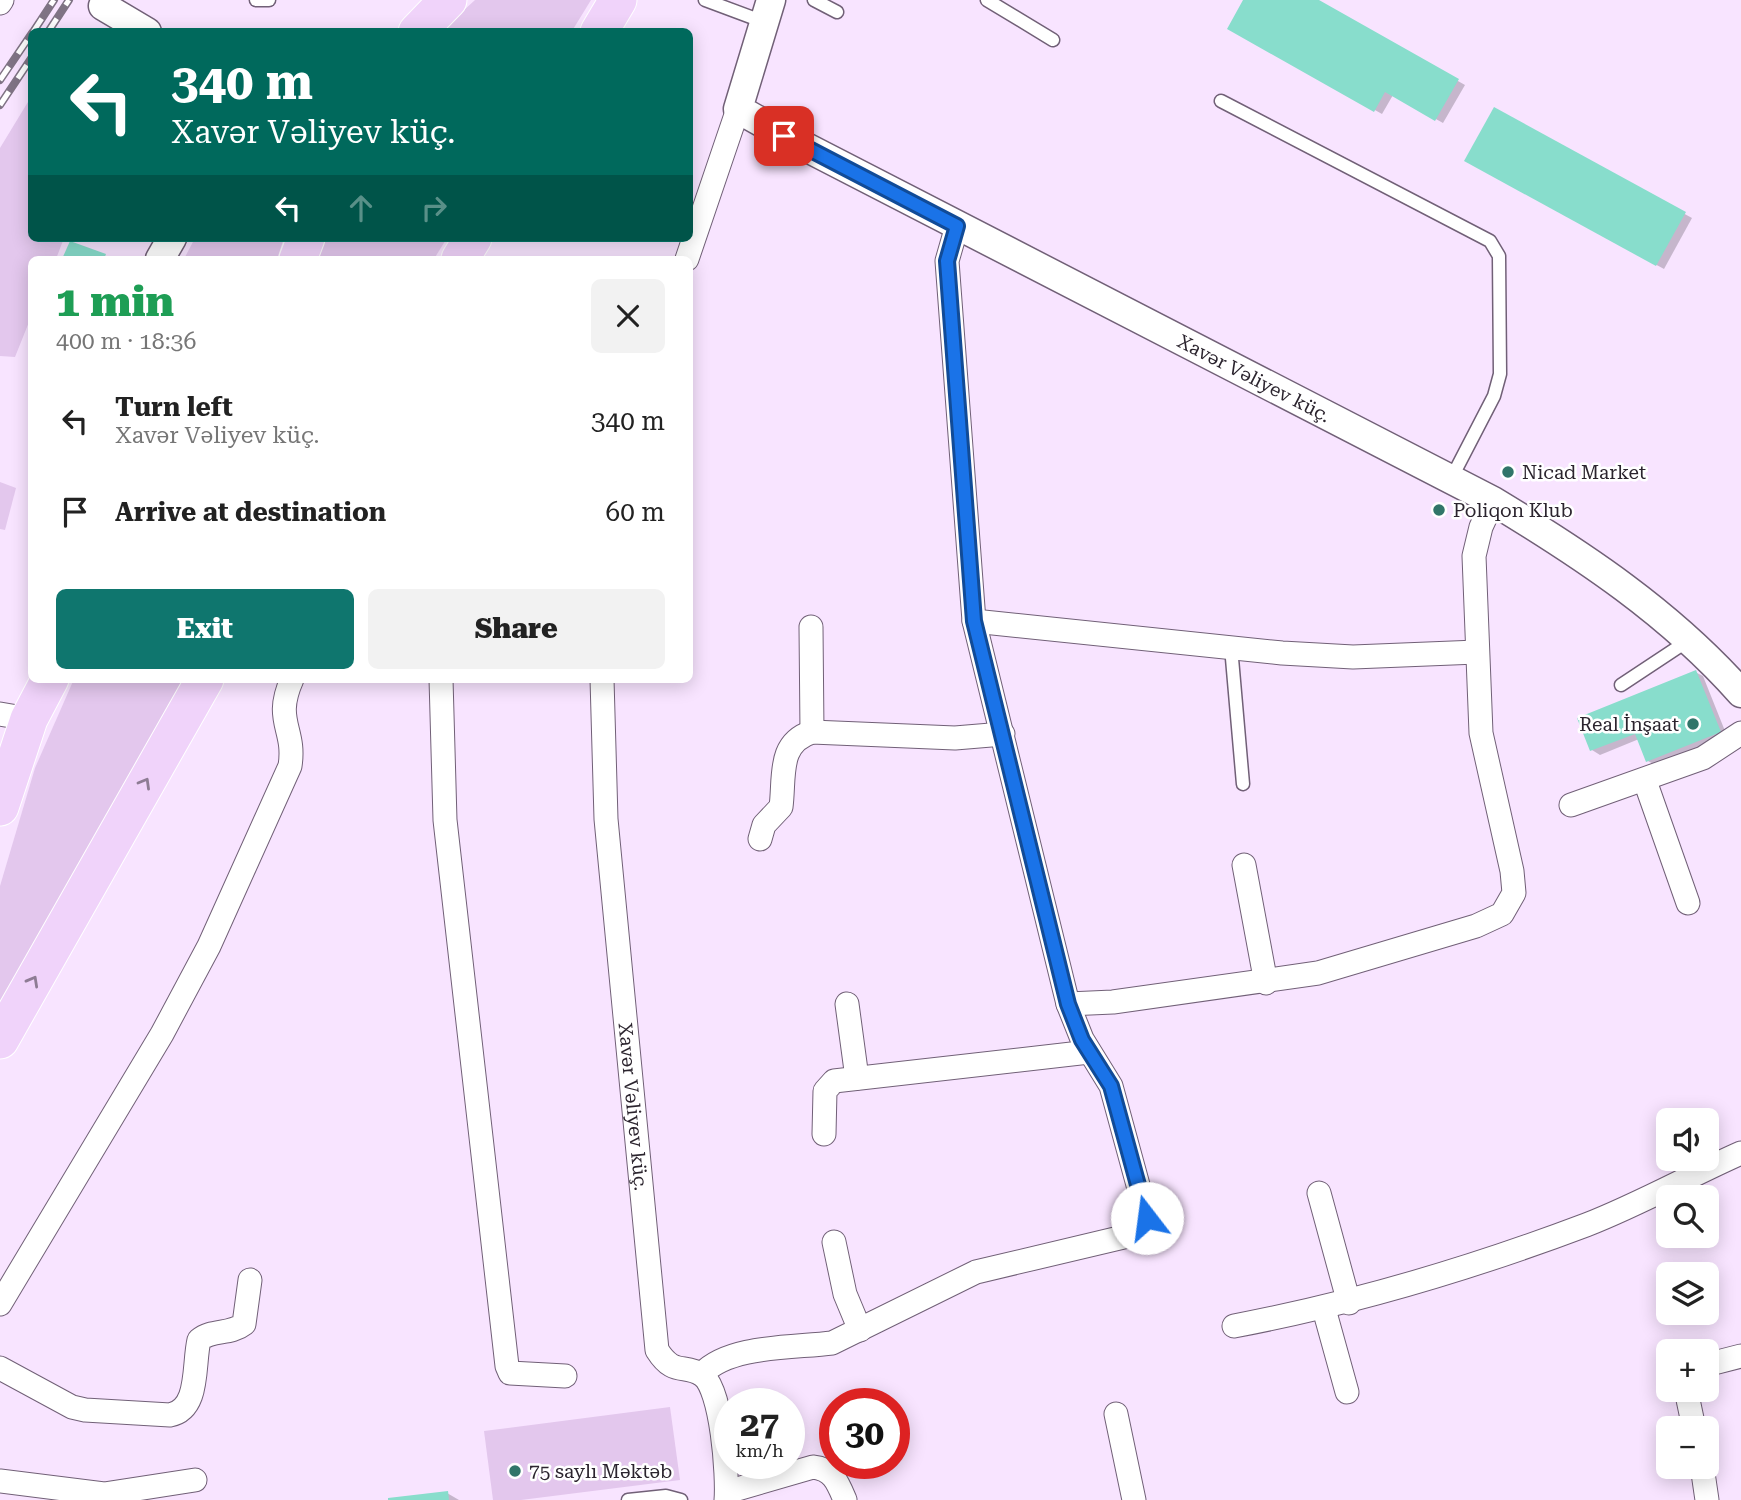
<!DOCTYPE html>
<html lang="en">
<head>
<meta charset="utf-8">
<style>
  body { margin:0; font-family:"Roboto Serif",serif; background:#f2f2f2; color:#222; height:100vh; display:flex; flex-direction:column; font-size:26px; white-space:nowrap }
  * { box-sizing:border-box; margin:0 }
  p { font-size:23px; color:#767676 }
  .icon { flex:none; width:38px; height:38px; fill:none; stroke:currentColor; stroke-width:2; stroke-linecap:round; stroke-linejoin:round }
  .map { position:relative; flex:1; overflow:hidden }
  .drawer { position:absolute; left:28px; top:256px; width:665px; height:427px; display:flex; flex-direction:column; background:#fff; border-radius:10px; box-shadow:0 4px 18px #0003 }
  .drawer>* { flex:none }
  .top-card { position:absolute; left:28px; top:28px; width:665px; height:214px; border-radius:10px; box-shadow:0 4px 18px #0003; background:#00695c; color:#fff; overflow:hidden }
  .fabs { position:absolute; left:1656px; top:1108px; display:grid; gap:14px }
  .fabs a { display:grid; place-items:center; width:63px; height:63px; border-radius:10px; background:#fff; box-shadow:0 4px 18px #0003; font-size:35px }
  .speed { position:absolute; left:714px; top:1388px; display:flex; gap:14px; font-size:35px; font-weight:700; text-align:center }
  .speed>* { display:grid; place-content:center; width:91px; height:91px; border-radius:50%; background:#fff; box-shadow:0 4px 18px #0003; line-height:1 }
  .speed small { font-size:18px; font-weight:400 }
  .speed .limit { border:10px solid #d22; background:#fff; color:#111 }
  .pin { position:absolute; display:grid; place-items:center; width:60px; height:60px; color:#fff; margin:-30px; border-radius:14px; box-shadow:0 4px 10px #0006 }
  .me { position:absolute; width:77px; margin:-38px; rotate:345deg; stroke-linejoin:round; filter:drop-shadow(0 0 5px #0008) }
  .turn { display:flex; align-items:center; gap:24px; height:147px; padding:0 28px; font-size:32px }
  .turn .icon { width:91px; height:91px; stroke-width:2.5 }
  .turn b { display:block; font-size:49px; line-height:60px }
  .lanes { display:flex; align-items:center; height:66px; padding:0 28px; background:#0003; justify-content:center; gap:35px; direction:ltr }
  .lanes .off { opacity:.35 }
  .round { display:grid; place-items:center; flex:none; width:74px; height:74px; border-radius:10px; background:#f2f2f2 }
  .summary { display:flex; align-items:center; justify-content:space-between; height:119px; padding:0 28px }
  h1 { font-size:42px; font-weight:800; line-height:52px; color:#1e9e55 }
  .primary-button { display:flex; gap:14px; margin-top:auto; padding:14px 28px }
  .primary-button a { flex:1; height:80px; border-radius:10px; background:#0f766e; color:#fff; font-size:28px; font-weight:800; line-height:80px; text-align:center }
  .primary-button a+a { background:#f2f2f2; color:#222 }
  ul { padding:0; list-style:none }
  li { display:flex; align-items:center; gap:21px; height:91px; padding:0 28px }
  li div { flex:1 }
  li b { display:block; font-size:26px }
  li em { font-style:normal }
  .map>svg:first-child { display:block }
  .green { fill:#e3c7ed }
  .shadow { fill:#0003 }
  .building { fill:#8dc }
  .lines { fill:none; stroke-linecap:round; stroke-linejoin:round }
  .service-casing { stroke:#716077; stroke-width:15 }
  .minor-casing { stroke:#716077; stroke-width:25 }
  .tertiary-casing { stroke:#716077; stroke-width:31 }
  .primary-casing { stroke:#fff; stroke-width:39 }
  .service { stroke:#fff; stroke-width:12 }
  .minor { stroke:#fff; stroke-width:23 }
  .tertiary { stroke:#fff; stroke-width:28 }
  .primary { stroke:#f0d3fa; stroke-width:37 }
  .rail-casing { stroke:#7f7384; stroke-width:8 }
  .rail { stroke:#fff; stroke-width:5; stroke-dasharray:16; stroke-linecap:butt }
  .oneway { stroke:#8e7c94 }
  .route-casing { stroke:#114b97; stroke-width:18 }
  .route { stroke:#1a73e8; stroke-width:12 }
  .poi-dot { fill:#317569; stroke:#fff; stroke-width:2.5 }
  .labels { text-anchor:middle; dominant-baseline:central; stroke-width:5; stroke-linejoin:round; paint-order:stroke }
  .street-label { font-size:19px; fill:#2b242e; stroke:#fff }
  .poi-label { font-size:19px; fill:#2b242e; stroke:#fff; text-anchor:start }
</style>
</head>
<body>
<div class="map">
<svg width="1741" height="1500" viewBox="0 0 1741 1500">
  <rect width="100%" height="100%" fill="#f8e4ff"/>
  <g class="green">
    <polygon points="475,0 591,0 572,31 440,32"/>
    <polygon points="31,97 32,238 64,238 56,259 32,259 31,317 15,357 0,356 0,148"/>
    <polygon points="195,238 284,238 277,259 184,259"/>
    <polygon points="322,238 447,238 434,259 314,259"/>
    <polygon points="0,482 16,488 5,530 0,529"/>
    <polygon points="74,679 191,679 0,1009 0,886 35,768"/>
    <polygon points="670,1407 680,1480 521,1500 493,1500 484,1431"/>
  </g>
  <g class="shadow">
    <polygon points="1245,0 1315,0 1465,85 1443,123 1393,95 1382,114 1229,28"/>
    <polygon points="1495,110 1692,218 1664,269 1467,161"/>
    <polygon points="1695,672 1703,676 1727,736 1655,765 1648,761 1639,739 1600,755 1592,750"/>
    <polygon points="447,1493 459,1500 388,1500"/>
  </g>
  <g class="building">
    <polygon points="1243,0 1319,0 1459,79 1435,121 1385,92 1374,112 1227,29"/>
    <polygon points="1494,107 1686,212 1656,266 1464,161"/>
    <polygon points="70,241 106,254 104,259 62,259"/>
    <polygon points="1696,670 1721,732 1646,762 1635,734 1590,751 1577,718"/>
    <polygon points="448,1491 449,1500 388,1500 388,1498"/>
  </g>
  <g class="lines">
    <defs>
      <g id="service">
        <polyline points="256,0 269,0"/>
        <polyline points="705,0 764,22"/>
        <polyline points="814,0 837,12"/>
        <polyline points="987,0 1053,40"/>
        <polyline points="1221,101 1490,241 1499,256 1500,374 1494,396 1451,479"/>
        <polyline points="1231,647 1243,784"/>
        <polyline points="1621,685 1689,640"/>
        <polyline points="628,1500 666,1496 681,1500"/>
      </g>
      <g id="minor">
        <polyline points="0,3 2,0"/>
        <polyline points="687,259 738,109"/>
        <polyline points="974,621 1282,653 1353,657 1477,652"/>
        <polyline points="811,627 812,732"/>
        <polyline points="441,679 445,820 507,1366 510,1373 565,1376"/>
        <path id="s1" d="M602 679 606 819 657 1350C674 1377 684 1363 702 1375 722 1388 728 1477 726 1500"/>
        <polyline points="0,714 29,719"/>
        <polyline points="1645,781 1688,903"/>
        <polyline points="1571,805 1703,758 1741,733"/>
        <path d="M760 839 764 825 781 807C785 777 777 743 812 732L955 738 1003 734"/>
        <polyline points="1244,865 1266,983"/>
        <polyline points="847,1004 857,1078"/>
        <polyline points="1068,1004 1113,1002 1318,973 1476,926 1502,914 1514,893 1512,871 1481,733 1474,556 1481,527 1493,501"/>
        <polyline points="824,1134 825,1091 834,1081 1089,1052"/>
        <polyline points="1319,1193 1349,1303"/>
        <polyline points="834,1242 845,1294 860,1330"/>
        <path d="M0 1304 162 1034 209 946 290 766C296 728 273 722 292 679"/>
        <polyline points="1324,1309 1347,1392"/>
        <path d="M1234 1326C1355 1303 1472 1268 1586 1225 1640 1204 1689 1176 1741 1153"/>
        <polyline points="1706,1365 1741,1356"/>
        <path d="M0 1368 72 1407 85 1410 170 1415C200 1409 193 1365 199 1340 212 1329 230 1335 244 1324L250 1280"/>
        <path d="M702 1374C729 1345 793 1348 832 1343L976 1272 1132 1235 1144 1227 1147 1218 1111 1086 1082 1039 1068 1004 974 621 947 261 957 226"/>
        <polyline points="1686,1390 1694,1428"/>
        <polyline points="1116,1414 1134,1500"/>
        <polyline points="1702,1466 1707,1500"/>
        <polyline points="0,1481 104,1494 195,1480"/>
        <path d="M727 1492 813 1467C833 1469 838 1483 845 1500"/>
      </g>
      <g id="tertiary">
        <path id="s2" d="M771 0 738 109 800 144 1493 501C1584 556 1670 613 1741 693"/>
        <polyline points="103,6 147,32"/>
        <polyline points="160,259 172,238"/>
      </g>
      <g id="primary">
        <polyline points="417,32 448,0"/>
        <polyline points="599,32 618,0"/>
        <polyline points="298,259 306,238"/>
        <polyline points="460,259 473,238"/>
        <polyline points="0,807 29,719 50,679"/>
        <polyline points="0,1040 205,679"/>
      </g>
    </defs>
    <use href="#service" class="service-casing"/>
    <use href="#minor" class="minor-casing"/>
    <use href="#tertiary" class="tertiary-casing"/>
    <use href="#primary" class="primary-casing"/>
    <use href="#service" class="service"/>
    <use href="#minor" class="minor"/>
    <use href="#tertiary" class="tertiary"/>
    <use href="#primary" class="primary"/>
    <defs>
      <g id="rail">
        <polyline points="33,32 54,0"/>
        <polyline points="48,32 69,0"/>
        <polyline points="0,80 32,33"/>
        <polyline points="0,105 32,57"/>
      </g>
    </defs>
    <use href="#rail" class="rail-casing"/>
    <use href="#rail" class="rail"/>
  </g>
  <defs><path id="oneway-chevron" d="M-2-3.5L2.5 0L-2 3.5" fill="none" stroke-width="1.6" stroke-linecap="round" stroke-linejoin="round" transform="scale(1.75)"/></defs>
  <g class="oneway">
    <use href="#oneway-chevron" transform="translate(145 783) rotate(-60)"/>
    <use href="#oneway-chevron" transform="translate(33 981) rotate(-61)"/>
  </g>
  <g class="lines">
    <defs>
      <polyline id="route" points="784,136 957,226 947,261 974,621 1068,1004 1082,1040 1111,1086 1147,1218"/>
    </defs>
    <use href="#route" class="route-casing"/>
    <use href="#route" class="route"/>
  </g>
  <g class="poi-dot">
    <circle cx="1508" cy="472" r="7"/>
    <circle cx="1439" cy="510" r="7"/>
    <circle cx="1693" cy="724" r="7"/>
    <circle cx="515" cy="1471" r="7"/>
  </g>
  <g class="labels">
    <g class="street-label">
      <text stroke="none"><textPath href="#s2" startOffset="696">Xavər Vəliyev küç.</textPath></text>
      <text stroke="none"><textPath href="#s1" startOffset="429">Xavər Vəliyev küç.</textPath></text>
    </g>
    <g class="poi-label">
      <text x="1522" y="472">Nicad Market</text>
      <text x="1453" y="510">Poliqon Klub</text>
      <text x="1679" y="724" text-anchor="end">Real İnşaat</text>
      <text x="529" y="1471">75 saylı Məktəb</text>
    </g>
  </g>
</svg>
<div class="fabs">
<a><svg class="icon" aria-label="sound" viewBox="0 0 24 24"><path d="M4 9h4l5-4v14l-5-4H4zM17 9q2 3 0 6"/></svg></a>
<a><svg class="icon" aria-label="search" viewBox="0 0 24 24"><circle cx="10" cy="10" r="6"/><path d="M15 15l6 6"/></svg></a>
<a><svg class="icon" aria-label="layers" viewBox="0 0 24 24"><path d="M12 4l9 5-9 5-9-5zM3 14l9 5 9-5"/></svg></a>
<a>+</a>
<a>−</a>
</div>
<div class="speed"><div>27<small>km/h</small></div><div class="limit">30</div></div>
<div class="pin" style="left:784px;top:136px;background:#d93025"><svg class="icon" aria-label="arrive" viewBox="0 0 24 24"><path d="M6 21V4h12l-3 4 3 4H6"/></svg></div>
<svg class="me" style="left:1147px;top:1218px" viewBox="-20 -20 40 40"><circle r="19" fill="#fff"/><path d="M0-13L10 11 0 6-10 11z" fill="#1a73e8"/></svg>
<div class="top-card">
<div class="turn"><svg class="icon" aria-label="left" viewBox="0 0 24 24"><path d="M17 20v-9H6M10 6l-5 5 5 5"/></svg><div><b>340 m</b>Xavər Vəliyev küç.</div></div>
<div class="lanes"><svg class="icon" aria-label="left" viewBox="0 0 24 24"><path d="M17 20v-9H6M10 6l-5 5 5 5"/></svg><svg class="icon off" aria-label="ahead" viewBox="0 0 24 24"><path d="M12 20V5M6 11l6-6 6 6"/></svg><svg class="icon off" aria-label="right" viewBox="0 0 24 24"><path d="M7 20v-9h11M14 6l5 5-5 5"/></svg></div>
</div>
<section class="drawer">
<div class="summary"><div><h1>1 min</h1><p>400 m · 18:36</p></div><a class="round"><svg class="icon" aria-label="close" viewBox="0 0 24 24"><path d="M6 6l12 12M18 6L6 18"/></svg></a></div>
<ul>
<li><svg class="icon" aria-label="left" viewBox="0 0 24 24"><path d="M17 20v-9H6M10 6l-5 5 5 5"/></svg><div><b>Turn left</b><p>Xavər Vəliyev küç.</p></div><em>340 m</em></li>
<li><svg class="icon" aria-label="arrive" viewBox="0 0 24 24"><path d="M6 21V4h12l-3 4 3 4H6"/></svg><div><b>Arrive at destination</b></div><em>60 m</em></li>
</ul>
<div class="primary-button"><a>Exit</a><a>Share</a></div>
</section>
</div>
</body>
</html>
